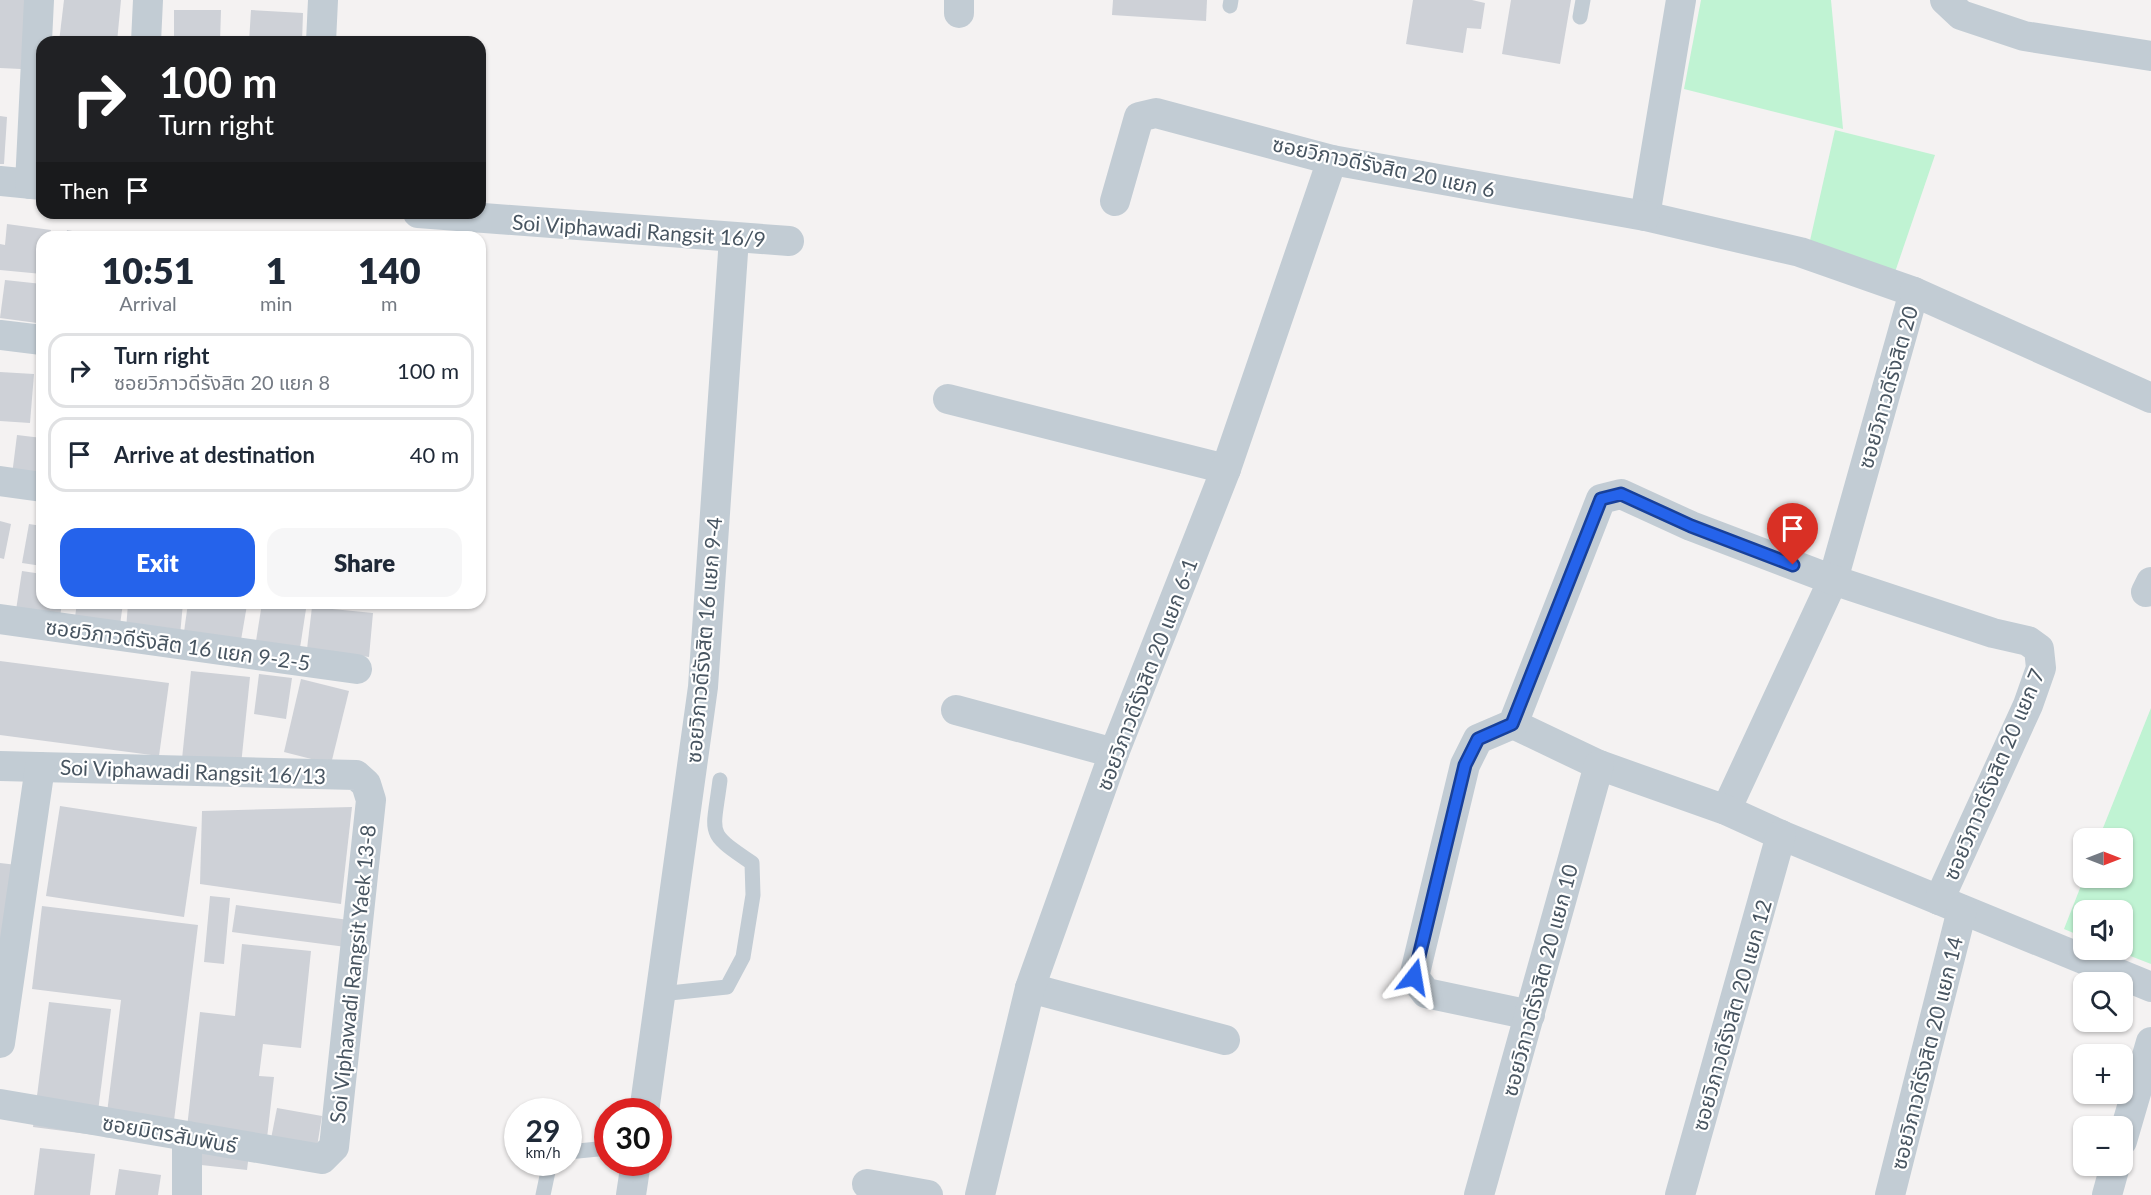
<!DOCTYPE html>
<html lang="en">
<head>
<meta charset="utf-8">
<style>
  body { margin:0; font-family:Lato,"Noto Sans Thai",sans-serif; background:#f6f6f7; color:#1f2937; height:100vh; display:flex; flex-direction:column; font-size:22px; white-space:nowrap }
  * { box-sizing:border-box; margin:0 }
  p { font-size:20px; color:#747a83 }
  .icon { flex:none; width:33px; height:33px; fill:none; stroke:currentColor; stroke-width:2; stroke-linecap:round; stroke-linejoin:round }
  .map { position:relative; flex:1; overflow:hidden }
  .side { position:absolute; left:36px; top:231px; width:450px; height:378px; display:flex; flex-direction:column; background:#fff; border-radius:18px; box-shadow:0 2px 4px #0004 }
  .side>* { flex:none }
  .top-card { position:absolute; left:36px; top:36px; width:450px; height:183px; border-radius:18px; box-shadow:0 2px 4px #0004; background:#202124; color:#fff; overflow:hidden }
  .needle { width:39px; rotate:90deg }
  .buttons { position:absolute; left:2073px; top:828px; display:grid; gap:12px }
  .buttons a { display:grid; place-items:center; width:60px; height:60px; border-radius:12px; background:#fff; box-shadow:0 2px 4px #0004; font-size:30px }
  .speed { position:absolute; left:504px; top:1098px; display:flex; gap:12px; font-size:30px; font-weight:700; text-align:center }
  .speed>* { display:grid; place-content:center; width:78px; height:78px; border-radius:50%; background:#fff; box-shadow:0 2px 4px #0004; line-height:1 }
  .speed small { font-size:15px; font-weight:400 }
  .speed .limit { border:9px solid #d22; background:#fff; color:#111 }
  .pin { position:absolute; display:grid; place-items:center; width:51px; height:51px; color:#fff; margin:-62px -26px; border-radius:50% 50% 50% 0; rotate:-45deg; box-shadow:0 0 6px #0007 }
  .pin .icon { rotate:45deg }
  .me { position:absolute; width:66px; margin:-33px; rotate:14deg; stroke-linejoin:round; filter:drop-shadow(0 0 4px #0008) }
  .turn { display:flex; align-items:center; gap:21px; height:126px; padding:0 24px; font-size:27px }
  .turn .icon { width:78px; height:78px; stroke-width:2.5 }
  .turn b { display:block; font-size:42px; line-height:51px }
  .then { display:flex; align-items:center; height:57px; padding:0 24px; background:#0003; gap:12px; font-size:22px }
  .eta { display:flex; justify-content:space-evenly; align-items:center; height:102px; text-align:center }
  .eta b { font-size:36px; font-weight:800; line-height:42px }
  .primary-button { display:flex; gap:12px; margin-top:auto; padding:12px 24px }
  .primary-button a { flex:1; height:69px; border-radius:18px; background:#2563eb; color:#fff; font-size:24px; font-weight:800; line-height:69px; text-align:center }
  .primary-button a+a { background:#f6f6f7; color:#1f2937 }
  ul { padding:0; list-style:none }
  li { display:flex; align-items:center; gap:18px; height:75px; margin:0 12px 9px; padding:0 12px; border:3px solid #e0e1e3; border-radius:18px }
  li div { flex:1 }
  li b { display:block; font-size:22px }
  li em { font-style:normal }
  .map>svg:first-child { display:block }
  .green { fill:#c0f3d3 }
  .building { fill:#ced1d7 }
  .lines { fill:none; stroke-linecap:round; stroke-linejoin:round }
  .service { stroke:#c2ccd4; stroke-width:15 }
  .minor { stroke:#c2ccd4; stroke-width:30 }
  .route-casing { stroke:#184099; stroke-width:15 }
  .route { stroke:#2563eb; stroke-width:10 }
  .labels { text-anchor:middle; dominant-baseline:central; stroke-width:4.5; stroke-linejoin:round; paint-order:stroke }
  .street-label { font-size:21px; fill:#485561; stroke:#fff }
</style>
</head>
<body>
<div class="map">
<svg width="2151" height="1195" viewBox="0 0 2151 1195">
  <rect width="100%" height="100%" fill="#f4f2f2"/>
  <g class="green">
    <polygon points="1701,0 1831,0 1843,129 1684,89"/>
    <polygon points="1835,130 1935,155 1894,275 1809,245"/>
    <polygon points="2151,708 2151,964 2115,950 2122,950 2122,910 2084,910 2083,937 2064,929 2084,878 2122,878 2122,838 2099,838"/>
  </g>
  <g class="building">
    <polygon points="0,0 26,0 21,69 0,68"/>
    <polygon points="64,0 121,0 117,42 59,42"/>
    <polygon points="1113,0 1207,0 1206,21 1112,15"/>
    <polygon points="1413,0 1472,0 1485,3 1481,29 1467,28 1463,53 1406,44"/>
    <polygon points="1511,0 1571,0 1560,64 1502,54"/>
    <polygon points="174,10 221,10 220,42 174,42"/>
    <polygon points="251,10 303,13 302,42 249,42"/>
    <polygon points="0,116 7,117 4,164 0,164"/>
    <polygon points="7,224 51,230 50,237 42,237 42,274 0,270 0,244 5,245"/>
    <polygon points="67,230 99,236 99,237 66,237"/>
    <polygon points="5,280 42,284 37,323 0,318"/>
    <polygon points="0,372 34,374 30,423 0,421"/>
    <polygon points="41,391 42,391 42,422 36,421"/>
    <polygon points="17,435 42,438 42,478 12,475"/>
    <polygon points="0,521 11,524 4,559 0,558"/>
    <polygon points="29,524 42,526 42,566 22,563"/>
    <polygon points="22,571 42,574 42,603 62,603 60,617 16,610"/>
    <polygon points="77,603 123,603 120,625 75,617"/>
    <polygon points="128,603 183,603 180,635 126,630"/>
    <polygon points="188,603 247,605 241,640 184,632"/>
    <polygon points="262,603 306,609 300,648 256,641"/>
    <polygon points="312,607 373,613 369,657 307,649"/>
    <polygon points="0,661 169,683 159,756 0,735"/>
    <polygon points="191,671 250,677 241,765 182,759"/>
    <polygon points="259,674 292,678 286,719 254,714"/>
    <polygon points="301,679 349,691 331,764 284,752"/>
    <polygon points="60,806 197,827 184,917 46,896"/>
    <polygon points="352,807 341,904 200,884 202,811"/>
    <polygon points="0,863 17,865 0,969"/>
    <polygon points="210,896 230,898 224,964 204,962"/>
    <polygon points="236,905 349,920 346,947 232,932"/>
    <polygon points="42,906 198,925 171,1145 104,1137 121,1000 32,989"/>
    <polygon points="242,944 311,951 301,1048 263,1044 259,1076 274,1077 267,1138 251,1137 247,1170 183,1163 200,1012 235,1016"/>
    <polygon points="49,1002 111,1009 95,1135 33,1127"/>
    <polygon points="277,1108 322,1116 316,1153 270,1144"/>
    <polygon points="40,1148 95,1154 90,1195 34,1195"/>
    <polygon points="119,1169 161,1175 158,1195 115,1195"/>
  </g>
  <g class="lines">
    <g class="service">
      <polyline points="1230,6 1231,0"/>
      <polyline points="1580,17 1583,0"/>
      <path d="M660 994 727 987 743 957 753 895 752 863C705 831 713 836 720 780"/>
      <polyline points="568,1152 608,1148"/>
      <polyline points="543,1195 550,1162"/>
    </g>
    <g class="minor">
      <polyline points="1681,0 1645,216 1800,252 1914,292 1833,580 1726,810"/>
      <polyline points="1945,0 1961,15 2024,36 2151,56"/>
      <polyline points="959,13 959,0"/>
      <polyline points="146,42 148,0"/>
      <polyline points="321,42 323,0"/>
      <polyline points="0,181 42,185"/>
      <polyline points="30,184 39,0"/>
      <polyline points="1115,201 1139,117 1156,113 1332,160 1645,216"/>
      <polyline points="418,213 789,241"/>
      <polyline points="1914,292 2151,398"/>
      <polyline points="0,335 42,340"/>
      <polyline points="948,399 1226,469"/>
      <polyline points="0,481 42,487"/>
      <polyline points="2146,592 2151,582"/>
      <polyline points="0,619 357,669"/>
      <polyline points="956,710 1114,753"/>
      <polyline points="1513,724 1599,765 1726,810 1781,835 2151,987"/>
      <polyline points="0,766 356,775 366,784 371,800 334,1147 322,1159 0,1104"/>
      <polyline points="1030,988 1225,1040"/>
      <polyline points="1530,1015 1426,993 1414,977 1465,765 1478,739 1513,724 1601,499 1621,494 1691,526 1833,580 1993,633 2028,641 2039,649 2041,668 2028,705 1939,900"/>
      <polyline points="0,1043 40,767"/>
      <polyline points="644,1112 703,687 734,238"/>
      <polyline points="187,1136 187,1195"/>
      <polyline points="2122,1141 2151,1042"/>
      <polyline points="867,1184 928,1195"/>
      <polyline points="631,1195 636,1162"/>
      <polyline points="980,1195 1030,988 1114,753 1226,469 1332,160"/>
      <polyline points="1479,1195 1599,765"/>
      <polyline points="1680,1195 1781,835"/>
      <polyline points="1890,1195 1962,910"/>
      <polyline points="2107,1195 2115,1166"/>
    </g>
  </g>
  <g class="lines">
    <defs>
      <polyline id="route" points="1414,977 1465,765 1478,739 1512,724 1601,499 1621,494 1691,526 1793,565"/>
    </defs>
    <use href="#route" class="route-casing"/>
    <use href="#route" class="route"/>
  </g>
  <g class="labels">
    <g class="street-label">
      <text transform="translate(1384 166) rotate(12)">ซอยวิภาวดีรังสิต 20 แยก 6</text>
      <text transform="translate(639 230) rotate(4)">Soi Viphawadi Rangsit 16/9</text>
      <text transform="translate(1887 387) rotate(-74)">ซอยวิภาวดีรังสิต 20</text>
      <text transform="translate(703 640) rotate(-85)">ซอยวิภาวดีรังสิต 16 แยก 9-4</text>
      <text transform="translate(178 644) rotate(8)">ซอยวิภาวดีรังสิต 16 แยก 9-2-5</text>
      <text transform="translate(1146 674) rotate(-69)">ซอยวิภาวดีรังสิต 20 แยก 6-1</text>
      <text transform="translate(193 771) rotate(2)">Soi Viphawadi Rangsit 16/13</text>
      <text transform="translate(1993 774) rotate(-67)">ซอยวิภาวดีรังสิต 20 แยก 7</text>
      <text transform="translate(352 974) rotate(-84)">Soi Viphawadi Rangsit Yaek 13-8</text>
      <text transform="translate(1539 980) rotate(-75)">ซอยวิภาวดีรังสิต 20 แยก 10</text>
      <text transform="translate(1731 1015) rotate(-74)">ซอยวิภาวดีรังสิต 20 แยก 12</text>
      <text transform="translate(1926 1053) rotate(-76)">ซอยวิภาวดีรังสิต 20 แยก 14</text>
      <text transform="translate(170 1133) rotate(10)">ซอยมิตรสัมพันธ์</text>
    </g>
  </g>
</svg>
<div class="buttons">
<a><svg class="needle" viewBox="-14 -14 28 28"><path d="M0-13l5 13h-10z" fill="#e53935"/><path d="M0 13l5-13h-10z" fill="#747a83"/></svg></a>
<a><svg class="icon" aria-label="sound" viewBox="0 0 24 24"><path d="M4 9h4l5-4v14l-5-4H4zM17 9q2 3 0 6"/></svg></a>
<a><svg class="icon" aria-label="search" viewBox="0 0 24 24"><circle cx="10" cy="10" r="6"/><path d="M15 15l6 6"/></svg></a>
<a>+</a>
<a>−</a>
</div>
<div class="speed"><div>29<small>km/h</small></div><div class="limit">30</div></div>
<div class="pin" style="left:1793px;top:565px;background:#d93025"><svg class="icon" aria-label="arrive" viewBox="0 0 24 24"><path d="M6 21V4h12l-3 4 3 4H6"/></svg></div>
<svg class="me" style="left:1414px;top:977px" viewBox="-20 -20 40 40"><path d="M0-17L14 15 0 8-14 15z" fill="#2563eb" stroke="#fff" stroke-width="4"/></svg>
<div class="top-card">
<div class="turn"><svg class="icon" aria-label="right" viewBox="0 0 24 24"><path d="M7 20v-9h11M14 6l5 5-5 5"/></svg><div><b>100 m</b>Turn right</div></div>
<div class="then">Then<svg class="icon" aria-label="arrive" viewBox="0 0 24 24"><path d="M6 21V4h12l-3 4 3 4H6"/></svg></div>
</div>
<section class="side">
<div class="eta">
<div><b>10:51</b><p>Arrival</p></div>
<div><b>1</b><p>min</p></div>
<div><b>140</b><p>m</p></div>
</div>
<ul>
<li><svg class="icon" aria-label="right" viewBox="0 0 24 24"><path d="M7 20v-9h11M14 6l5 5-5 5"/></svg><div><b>Turn right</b><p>ซอยวิภาวดีรังสิต 20 แยก 8</p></div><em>100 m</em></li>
<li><svg class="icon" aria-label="arrive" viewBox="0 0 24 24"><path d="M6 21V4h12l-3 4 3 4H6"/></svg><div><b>Arrive at destination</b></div><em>40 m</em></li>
</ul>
<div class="primary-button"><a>Exit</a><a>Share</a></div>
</section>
</div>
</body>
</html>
